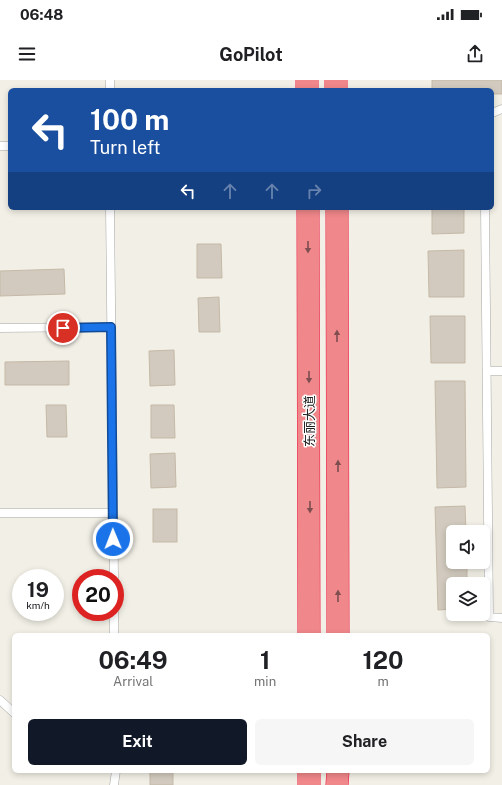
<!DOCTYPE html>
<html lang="en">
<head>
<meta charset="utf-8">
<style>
  body { margin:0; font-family:"Public Sans","Noto Sans SC",sans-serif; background:#f6f6f6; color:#202124; height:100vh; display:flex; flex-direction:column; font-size:15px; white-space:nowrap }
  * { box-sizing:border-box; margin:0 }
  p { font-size:13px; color:#757577 }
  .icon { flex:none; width:22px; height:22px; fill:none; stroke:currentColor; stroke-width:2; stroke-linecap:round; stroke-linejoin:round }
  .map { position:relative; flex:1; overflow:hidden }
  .panel { position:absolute; left:12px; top:553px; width:478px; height:140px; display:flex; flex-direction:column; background:#fff; border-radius:6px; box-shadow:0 2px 6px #0003 }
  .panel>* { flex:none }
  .banner { position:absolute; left:8px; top:8px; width:486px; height:122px; border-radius:6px; box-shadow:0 2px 6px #0003; background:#1a4fa0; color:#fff; overflow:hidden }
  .controls { position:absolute; left:446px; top:445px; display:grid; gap:8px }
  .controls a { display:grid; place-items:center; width:44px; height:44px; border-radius:6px; background:#fff; box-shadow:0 2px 6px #0003; font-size:20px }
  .speed { position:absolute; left:12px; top:489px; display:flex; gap:8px; font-size:20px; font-weight:700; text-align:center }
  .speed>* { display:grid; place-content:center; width:52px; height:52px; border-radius:50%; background:#fff; box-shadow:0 2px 6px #0003; line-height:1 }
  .speed small { font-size:10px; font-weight:400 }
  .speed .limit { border:6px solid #d22; background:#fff; color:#111 }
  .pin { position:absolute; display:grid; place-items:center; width:34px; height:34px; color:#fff; margin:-17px; border:2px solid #fff; border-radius:50%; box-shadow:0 1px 4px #0007 }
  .me { position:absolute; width:44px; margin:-22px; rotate:359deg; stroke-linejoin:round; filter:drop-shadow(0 0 3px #0008) }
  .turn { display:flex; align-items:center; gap:14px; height:84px; padding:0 16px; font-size:18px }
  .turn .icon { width:52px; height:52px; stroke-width:2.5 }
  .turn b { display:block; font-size:28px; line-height:34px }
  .lanes { display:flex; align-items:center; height:38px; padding:0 16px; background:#0003; justify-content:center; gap:20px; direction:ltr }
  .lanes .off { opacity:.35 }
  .eta { display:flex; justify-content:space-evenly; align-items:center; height:68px; text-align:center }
  .eta b { font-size:24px; font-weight:700; line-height:28px }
  .button { display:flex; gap:8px; margin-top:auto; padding:8px 16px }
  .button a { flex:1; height:46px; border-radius:6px; background:#111827; color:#fff; font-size:16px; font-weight:700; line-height:46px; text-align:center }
  .button a+a { background:#f6f6f6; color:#202124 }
  .status { display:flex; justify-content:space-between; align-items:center; height:28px; padding:0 20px; background:#fff; direction:ltr }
  .status svg { height:11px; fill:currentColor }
  header { display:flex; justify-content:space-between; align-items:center; height:52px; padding:0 16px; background:#fff; font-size:18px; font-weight:700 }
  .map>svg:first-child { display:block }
  .building { fill:#d2cabe; stroke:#c5b9a7 }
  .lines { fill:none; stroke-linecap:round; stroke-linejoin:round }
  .lane-casing { stroke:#a7a7a7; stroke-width:9 }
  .highway-casing { stroke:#ed153f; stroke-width:23 }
  .lane { stroke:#fff; stroke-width:8 }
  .highway { stroke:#f0878a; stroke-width:22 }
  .oneway { fill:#7e4e50 }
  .route-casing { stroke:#114b97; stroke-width:10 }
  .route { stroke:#1a73e8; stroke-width:7 }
  .labels { text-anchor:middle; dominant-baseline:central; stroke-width:3; stroke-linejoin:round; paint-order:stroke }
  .street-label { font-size:13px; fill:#202020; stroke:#fff }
</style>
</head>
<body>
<div class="status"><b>06:48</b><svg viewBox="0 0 49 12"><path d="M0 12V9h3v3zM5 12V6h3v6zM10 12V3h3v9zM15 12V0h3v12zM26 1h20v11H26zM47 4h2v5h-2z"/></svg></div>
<header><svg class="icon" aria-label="menu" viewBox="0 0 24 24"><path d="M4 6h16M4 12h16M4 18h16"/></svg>GoPilot<svg class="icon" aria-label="share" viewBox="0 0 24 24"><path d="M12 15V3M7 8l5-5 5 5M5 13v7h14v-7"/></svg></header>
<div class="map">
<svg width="502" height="705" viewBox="0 0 502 705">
  <rect width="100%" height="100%" fill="#f2f0e6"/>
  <g class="building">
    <polygon points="432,0 502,0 502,14 492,14 492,10 432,10"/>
    <polygon points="432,128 464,128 464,153 432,154"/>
    <polygon points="197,164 221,164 222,198 197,198"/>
    <polygon points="464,170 464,217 429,217 428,171"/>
    <polygon points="64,189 65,214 0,216 0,191"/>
    <polygon points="219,217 220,252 199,252 198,218"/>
    <polygon points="430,236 465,236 465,283 431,283"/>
    <polygon points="174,270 175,305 150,306 149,271"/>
    <polygon points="69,281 69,305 5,305 5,282"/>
    <polygon points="435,301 465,301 466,407 437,408"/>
    <polygon points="46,325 66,325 67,357 47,357"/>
    <polygon points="151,325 174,325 175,358 151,358"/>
    <polygon points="175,373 176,407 151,408 150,374"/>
    <polygon points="465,426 466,452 453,452 453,482 467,482 467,504 453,504 453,529 438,530 435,427"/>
    <rect x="153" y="429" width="24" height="33"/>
    <rect x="150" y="691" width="23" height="14"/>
  </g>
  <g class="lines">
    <defs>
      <g id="lane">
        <polyline points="110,0 110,10"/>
        <polyline points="492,33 502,29"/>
        <polyline points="0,66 10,66"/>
        <polyline points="110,128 114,498"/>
        <polyline points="485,128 489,537 502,538"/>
        <polyline points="0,248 111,247"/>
        <polyline points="487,291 502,291"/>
        <polyline points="0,433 113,433"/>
        <polyline points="114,532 114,555"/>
        <polyline points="0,620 14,633"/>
        <polyline points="114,705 116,691"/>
      </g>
      <g id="highway">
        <polyline points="307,0 307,10"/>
        <polyline points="336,0 336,10"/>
        <polyline points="308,128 309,555"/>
        <polyline points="337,128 338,555"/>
        <polyline points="309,705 309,691"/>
        <polyline points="337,705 338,691"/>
      </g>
    </defs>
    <use href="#lane" class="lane-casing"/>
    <use href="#highway" class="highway-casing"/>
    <use href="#lane" class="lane"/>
    <use href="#highway" class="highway"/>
  </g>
  <defs><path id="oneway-solid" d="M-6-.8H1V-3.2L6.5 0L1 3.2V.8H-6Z"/></defs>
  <g class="oneway">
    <use href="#oneway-solid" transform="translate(308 167) rotate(90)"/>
    <use href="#oneway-solid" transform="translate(337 256) rotate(-90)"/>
    <use href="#oneway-solid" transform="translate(309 297) rotate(90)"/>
    <use href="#oneway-solid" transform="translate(338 386) rotate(-90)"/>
    <use href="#oneway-solid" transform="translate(310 427) rotate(90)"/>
    <use href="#oneway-solid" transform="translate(338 516) rotate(-90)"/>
  </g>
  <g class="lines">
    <defs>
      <polyline id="route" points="63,248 111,247 113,459"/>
    </defs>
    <use href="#route" class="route-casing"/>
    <use href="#route" class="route"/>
  </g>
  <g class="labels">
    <g class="street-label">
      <text transform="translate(309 341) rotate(-90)">东丽大道</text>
    </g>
  </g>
</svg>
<div class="controls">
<a><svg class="icon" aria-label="sound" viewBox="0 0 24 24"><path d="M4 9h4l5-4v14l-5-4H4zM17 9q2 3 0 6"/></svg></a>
<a><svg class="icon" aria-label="layers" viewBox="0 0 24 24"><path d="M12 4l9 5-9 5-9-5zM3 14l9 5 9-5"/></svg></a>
</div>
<div class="speed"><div>19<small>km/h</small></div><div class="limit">20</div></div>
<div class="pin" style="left:63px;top:248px;background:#d93025"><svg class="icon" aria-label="arrive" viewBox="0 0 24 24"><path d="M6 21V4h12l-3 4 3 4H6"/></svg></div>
<svg class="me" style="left:113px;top:459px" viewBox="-20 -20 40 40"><circle r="17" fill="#1a73e8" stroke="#fff" stroke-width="3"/><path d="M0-11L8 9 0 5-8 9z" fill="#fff"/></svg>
<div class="banner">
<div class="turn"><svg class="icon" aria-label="left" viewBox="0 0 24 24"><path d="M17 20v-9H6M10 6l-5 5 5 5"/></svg><div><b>100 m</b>Turn left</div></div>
<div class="lanes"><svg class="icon" aria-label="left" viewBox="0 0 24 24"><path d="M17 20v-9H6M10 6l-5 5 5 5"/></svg><svg class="icon off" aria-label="ahead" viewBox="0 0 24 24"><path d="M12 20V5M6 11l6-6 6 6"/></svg><svg class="icon off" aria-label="ahead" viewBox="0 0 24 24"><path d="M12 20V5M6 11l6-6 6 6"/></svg><svg class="icon off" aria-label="right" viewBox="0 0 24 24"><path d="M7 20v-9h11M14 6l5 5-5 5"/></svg></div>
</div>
<section class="panel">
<div class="eta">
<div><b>06:49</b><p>Arrival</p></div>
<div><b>1</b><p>min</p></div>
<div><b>120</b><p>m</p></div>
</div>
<div class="button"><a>Exit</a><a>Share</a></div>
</section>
</div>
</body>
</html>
